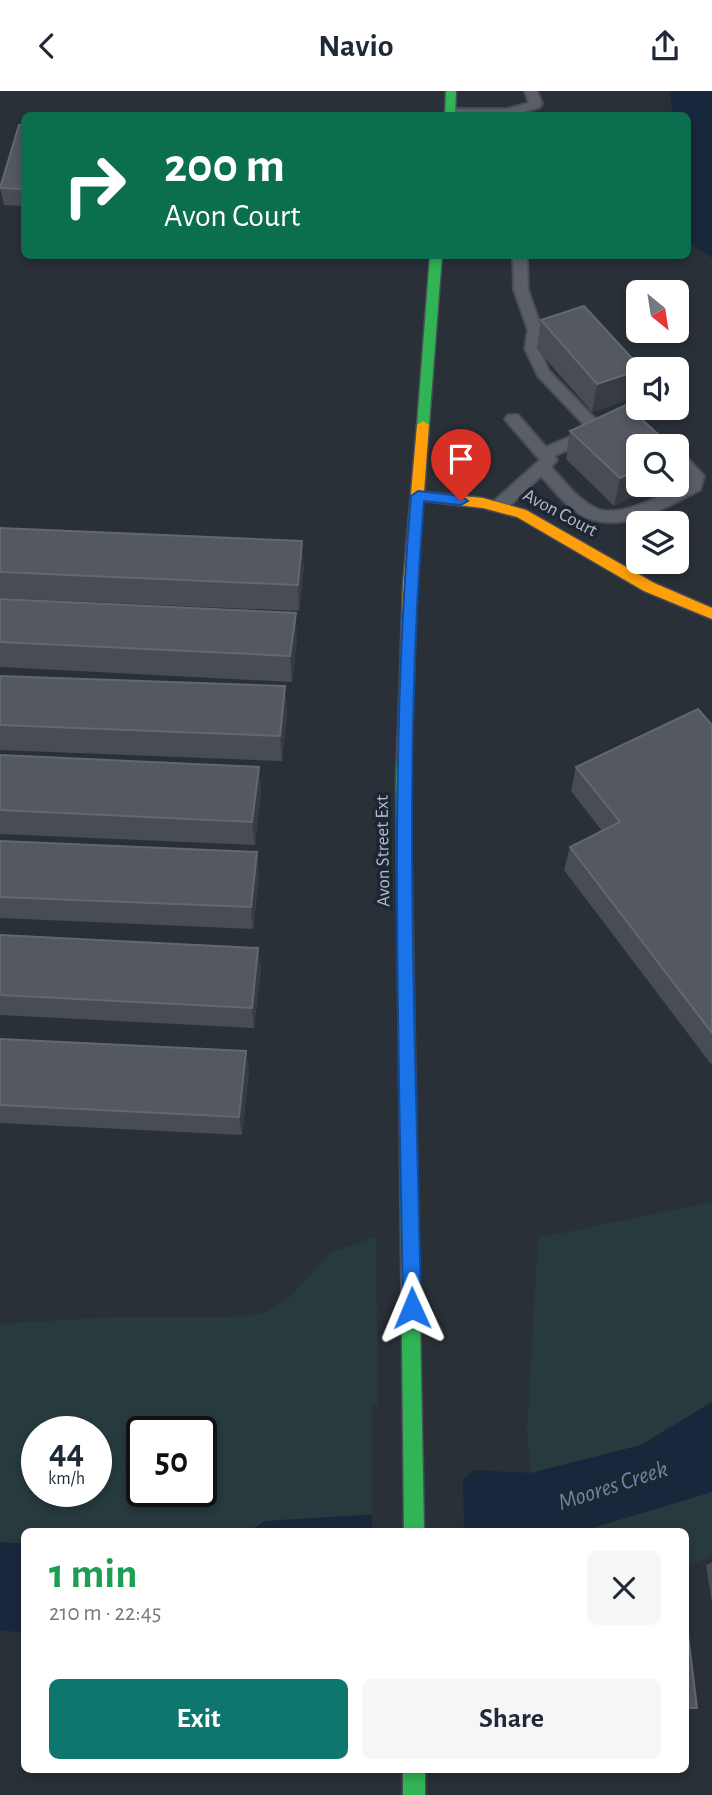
<!DOCTYPE html>
<html lang="en">
<head>
<meta charset="utf-8">
<style>
  body { margin:0; font-family:"Alegreya Sans",sans-serif; background:#f6f6f7; color:#1f2937; height:100vh; display:flex; flex-direction:column; font-size:26px; white-space:nowrap }
  * { box-sizing:border-box; margin:0 }
  p { font-size:23px; color:#747a83 }
  .icon { flex:none; width:38px; height:38px; fill:none; stroke:currentColor; stroke-width:2; stroke-linecap:round; stroke-linejoin:round }
  .map { position:relative; flex:1; overflow:hidden }
  .drawer { position:absolute; left:21px; top:1437px; width:668px; height:245px; display:flex; flex-direction:column; background:#fff; border-radius:10px; box-shadow:0 4px 10px #0003 }
  .drawer>* { flex:none }
  .guide { position:absolute; left:21px; top:21px; width:670px; height:147px; border-radius:10px; box-shadow:0 4px 10px #0003; background:#0b6e4f; color:#fff; overflow:hidden }
  .needle { width:46px; rotate:150deg }
  .controls { position:absolute; left:626px; top:189px; display:grid; gap:14px }
  .controls a { display:grid; place-items:center; width:63px; height:63px; border-radius:10px; background:#fff; box-shadow:0 4px 10px #0003; font-size:35px }
  .speed { position:absolute; left:21px; top:1325px; display:flex; gap:14px; font-size:35px; font-weight:700; text-align:center }
  .speed>* { display:grid; place-content:center; width:91px; height:91px; border-radius:50%; background:#fff; box-shadow:0 4px 10px #0003; line-height:1 }
  .speed small { font-size:18px; font-weight:400 }
  .speed .limit { border:4px solid #111; border-radius:10px; background:#fff; color:#111 }
  .pin { position:absolute; display:grid; place-items:center; width:60px; height:60px; color:#fff; margin:-72px -30px; border-radius:50% 50% 50% 0; rotate:-45deg; box-shadow:0 0 7px #0007 }
  .pin .icon { rotate:45deg }
  .me { position:absolute; width:77px; margin:-38px; rotate:359deg; stroke-linejoin:round; filter:drop-shadow(0 0 5px #0008) }
  .turn { display:flex; align-items:center; gap:24px; height:147px; padding:0 28px; font-size:32px }
  .turn .icon { width:91px; height:91px; stroke-width:2.5 }
  .turn b { display:block; font-size:49px; line-height:60px }
  .round { display:grid; place-items:center; flex:none; width:74px; height:74px; border-radius:10px; background:#f6f6f7 }
  .headline { display:flex; align-items:center; justify-content:space-between; height:119px; padding:0 28px }
  h1 { font-size:42px; font-weight:600; line-height:52px; color:#1e9e55 }
  .primary-button { display:flex; gap:14px; margin-top:auto; padding:14px 28px }
  .primary-button a { flex:1; height:80px; border-radius:10px; background:#0f766e; color:#fff; font-size:28px; font-weight:600; line-height:80px; text-align:center }
  .primary-button a+a { background:#f6f6f7; color:#1f2937 }
  header { display:flex; justify-content:space-between; align-items:center; height:91px; padding:0 28px; background:#fff; font-size:32px; font-weight:600 }
  .map>svg:first-child { display:block }
  .green { fill:#273a3e; fill-rule:evenodd }
  .water { fill:#19273c }
  .pier { fill:#2a3038 }
  .lines { fill:none; stroke-linecap:round; stroke-linejoin:round }
  .lane-casing { stroke:#484c55; stroke-width:4 }
  .fast-casing { stroke:#484c55; stroke-width:3 }
  .slow-casing { stroke:#484c55; stroke-width:3 }
  .lane { fill:#5a5e66; fill-rule:evenodd }
  .fast { fill:#30b455; fill-rule:evenodd }
  .slow { fill:#ff9f0a; fill-rule:evenodd }
  .wall { fill:#474c55 }
  .shaded-wall { fill:#373c44 }
  .building { fill:#535861; stroke:#626872; stroke-width:2 }
  .route { fill:#1a73e8; stroke:#114b97; stroke-width:2 }
  .labels { text-anchor:middle; dominant-baseline:central; stroke-width:7; stroke-linejoin:round; paint-order:stroke }
  .street-label { font-size:19px; fill:#b4bcc9; stroke:#1d2633 }
  .near-water-label { font-size:24px; font-style:italic; fill:#6d86a8; stroke:#1d2633 }
</style>
</head>
<body>
<header><svg class="icon" aria-label="back" viewBox="0 0 24 24"><path d="M15 5l-7 7 7 7"/></svg>Navio<svg class="icon" aria-label="share" viewBox="0 0 24 24"><path d="M12 15V3M7 8l5-5 5 5M5 13v7h14v-7"/></svg></header>
<div class="map">
<svg width="712" height="1704" viewBox="0 0 712 1704">
  <rect width="100%" height="100%" fill="#2a3038"/>
  <g class="green">
    <polygon points="712,1111 712,1311 641,1354 531,1382 527,1340 538,1147"/>
    <path d="M376 1145 378 1315H372V1423L265 1430 250 1440H24V1453L0 1451V1233L113 1226H229L264 1223 290 1206 330 1162ZM37 1340H96V1400H37ZM142 1340H201V1400H142Z"/>
    <polygon points="712,1401 712,1465 686,1476 686,1440 582,1440"/>
  </g>
  <g class="water">
    <polygon points="670,0 712,0 712,167 688,151 688,24 673,24"/>
    <polygon points="712,1311 712,1401 582,1440 250,1440 265,1430 420,1421 475,1379 531,1382 641,1354"/>
    <polygon points="0,1451 24,1453 24,1541 0,1540"/>
  </g>
  <polygon class="pier" points="463,1384 464,1440 372,1440 372,1420 419,1417"/>
  <g class="lines">
    <defs>
      <g id="lane">
        <polygon points="525,0 537,0 542,13 540,16 515,24 445,24 444,22 450,18 507,18 529,12"/>
        <path d="M513 164H527L528 199 542 239 539 258 549 280 606 339 603 343 554 365 557 369 551 376C564 390 577 408 595 417 619 429 665 403 687 392L688 386 677 375V360L682 361 704 385 700 399C668 415 622 443 585 426 568 418 554 399 541 385L505 419H493L491 415 493 411 540 369 508 332 505 328 508 324H518L546 356 588 338 538 285 525 258 528 239 514 199Z"/>
      </g>
      <g id="fast">
        <polygon points="446,0 456,0 455,24 445,24"/>
        <polygon points="430,164 442,164 429,334 423,338 417,334"/>
        <polygon points="406,608 413,614 410,691 424,1440 404,1440 396,691 399,614"/>
        <rect x="403" y="1678" width="22" height="26"/>
      </g>
      <polygon id="slow" points="423,330 429,334 424,401 483,407 526,419 654,492 712,517 712,528 644,500 517,426 483,417 423,410 417,494 413,614 406,620 401,618 399,614 403,494 417,334"/>
    </defs>
    <use href="#lane" class="lane-casing"/>
    <use href="#fast" class="fast-casing"/>
    <use href="#slow" class="slow-casing"/>
    <use href="#lane" class="lane"/>
    <use href="#fast" class="fast"/>
    <use href="#slow" class="slow"/>
  </g>
  <g class="wall">
    <polygon points="24,34 24,115 4,114 0,97"/>
    <polygon points="541,229 639,278 639,291 636,306 592,321 537,258"/>
    <polygon points="570,340 671,355 614,415 566,368"/>
    <polygon points="0,437 304,477 299,520 0,507"/>
    <polygon points="0,508 297,548 292,591 0,576"/>
    <polygon points="0,585 287,621 282,670 0,659"/>
    <polygon points="712,634 712,972 711,973 564,779 570,756 602,740 571,700 576,676"/>
    <polygon points="0,664 259,676 261,700 255,754 0,743"/>
    <polygon points="0,750 259,784 253,838 0,827"/>
    <polygon points="0,844 258,857 261,878 254,937 0,924"/>
    <polygon points="0,948 249,979 242,1044 0,1032"/>
    <polygon points="712,1471 712,1512 706,1474"/>
  </g>
  <g class="shaded-wall">
    <polygon points="639,279 639,291 636,306 592,321 597,293"/>
    <polygon points="639,378 639,394 657,394 614,415 620,387"/>
    <polygon points="302,450 304,477 299,520 298,494"/>
    <polygon points="296,522 297,548 292,591 290,565"/>
    <polygon points="285,595 287,621 282,670 280,645"/>
    <polygon points="259,676 261,700 255,754 252,731"/>
    <polygon points="257,761 259,784 253,838 251,816"/>
    <polygon points="258,857 261,878 254,937 252,917"/>
    <polygon points="246,960 249,979 242,1044 239,1026"/>
  </g>
  <g class="building">
    <polygon points="19,34 24,34 24,98 0,97"/>
    <polygon points="584,215 642,278 597,293 541,229"/>
    <polygon points="626,314 671,355 639,355 639,378 620,387 570,340"/>
    <polygon points="0,437 302,450 298,494 0,481"/>
    <polygon points="0,508 296,522 290,565 0,551"/>
    <polygon points="0,585 285,595 280,645 0,634"/>
    <polygon points="698,618 712,634 712,942 570,756 620,731 576,676"/>
    <polygon points="0,664 259,676 252,731 0,719"/>
    <polygon points="0,750 257,761 251,816 0,806"/>
    <polygon points="0,844 258,857 252,917 0,904"/>
    <polygon points="0,948 246,960 239,1026 0,1014"/>
    <polygon points="686,1526 697,1617 686,1617"/>
  </g>
  <path class="route" d="M418 400 461 405 468 410 461 414 424 410C402 678 416 948 421 1217L418 1224 412 1226 405 1224 403 1217C399 946 388 675 411 405Z"/>
  <g class="labels">
    <g class="street-label">
      <text transform="translate(560 422) rotate(28)">Avon Court</text>
      <text transform="translate(383 760) rotate(-91)">Avon Street Ext</text>
    </g>
    <g class="near-water-label">
      <text transform="translate(613 1395) rotate(-18)">Moores Creek</text>
    </g>
  </g>
</svg>
<div class="controls">
<a><svg class="needle" viewBox="-14 -14 28 28"><path d="M0-13l5 13h-10z" fill="#e53935"/><path d="M0 13l5-13h-10z" fill="#747a83"/></svg></a>
<a><svg class="icon" aria-label="sound" viewBox="0 0 24 24"><path d="M4 9h4l5-4v14l-5-4H4zM17 9q2 3 0 6"/></svg></a>
<a><svg class="icon" aria-label="search" viewBox="0 0 24 24"><circle cx="10" cy="10" r="6"/><path d="M15 15l6 6"/></svg></a>
<a><svg class="icon" aria-label="layers" viewBox="0 0 24 24"><path d="M12 4l9 5-9 5-9-5zM3 14l9 5 9-5"/></svg></a>
</div>
<div class="speed"><div>44<small>km/h</small></div><div class="limit">50</div></div>
<div class="pin" style="left:461px;top:410px;background:#d93025"><svg class="icon" aria-label="arrive" viewBox="0 0 24 24"><path d="M6 21V4h12l-3 4 3 4H6"/></svg></div>
<svg class="me" style="left:412px;top:1217px" viewBox="-20 -20 40 40"><path d="M0-17L14 15 0 8-14 15z" fill="#1a73e8" stroke="#fff" stroke-width="4"/></svg>
<div class="guide">
<div class="turn"><svg class="icon" aria-label="right" viewBox="0 0 24 24"><path d="M7 20v-9h11M14 6l5 5-5 5"/></svg><div><b>200 m</b>Avon Court</div></div>
</div>
<section class="drawer">
<div class="headline"><div><h1>1 min</h1><p>210 m · 22:45</p></div><a class="round"><svg class="icon" aria-label="close" viewBox="0 0 24 24"><path d="M6 6l12 12M18 6L6 18"/></svg></a></div>
<div class="primary-button"><a>Exit</a><a>Share</a></div>
</section>
</div>
</body>
</html>
